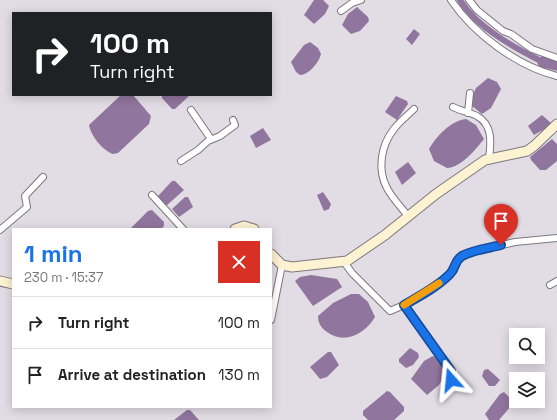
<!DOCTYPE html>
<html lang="en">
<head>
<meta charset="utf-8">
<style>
  body { margin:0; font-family:"Space Grotesk",sans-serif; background:#f6f6f6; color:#222; height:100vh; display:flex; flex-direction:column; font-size:15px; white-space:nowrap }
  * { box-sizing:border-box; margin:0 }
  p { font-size:13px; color:#767676 }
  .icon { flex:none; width:22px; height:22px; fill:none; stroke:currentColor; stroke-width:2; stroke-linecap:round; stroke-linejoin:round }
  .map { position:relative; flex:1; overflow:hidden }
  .sheet { position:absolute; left:12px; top:228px; width:260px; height:180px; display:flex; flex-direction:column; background:#fff; border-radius:0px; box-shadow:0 2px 10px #0003 }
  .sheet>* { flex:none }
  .hud { position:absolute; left:12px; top:12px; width:260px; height:84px; border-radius:0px; box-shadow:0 2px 10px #0003; background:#202124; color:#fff; overflow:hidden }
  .controls { position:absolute; left:509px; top:328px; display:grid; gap:8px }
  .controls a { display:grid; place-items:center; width:36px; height:36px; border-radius:0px; background:#fff; box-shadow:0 2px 10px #0003; font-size:20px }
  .pin { position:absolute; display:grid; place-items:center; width:34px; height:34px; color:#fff; margin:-41px -17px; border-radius:50% 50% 50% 0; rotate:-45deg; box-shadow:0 0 4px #0007 }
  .pin .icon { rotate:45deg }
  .me { position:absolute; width:44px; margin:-22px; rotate:342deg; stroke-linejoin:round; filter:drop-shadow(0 0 3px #0008) }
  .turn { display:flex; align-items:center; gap:14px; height:84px; padding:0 12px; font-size:18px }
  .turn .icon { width:52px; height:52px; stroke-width:2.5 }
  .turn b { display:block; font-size:28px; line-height:34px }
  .round { display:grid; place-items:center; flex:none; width:42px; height:42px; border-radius:0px; background:#f6f6f6 }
  .summary { display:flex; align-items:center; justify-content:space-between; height:68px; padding:0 12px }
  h1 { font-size:24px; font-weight:600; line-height:30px; color:#1a73e8 }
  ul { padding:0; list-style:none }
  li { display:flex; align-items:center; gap:12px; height:52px; padding:0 12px; border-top:1px solid #e0e0e0 }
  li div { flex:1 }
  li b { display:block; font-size:15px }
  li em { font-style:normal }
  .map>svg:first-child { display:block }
  .water { fill:#90759e }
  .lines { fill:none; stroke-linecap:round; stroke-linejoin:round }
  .canal { stroke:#90759e; stroke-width:6 }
  .river { stroke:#90759e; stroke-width:11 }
  .street-casing { stroke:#7c777f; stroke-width:8 }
  .secondary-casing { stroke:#7c777f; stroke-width:11 }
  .street { stroke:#fff; stroke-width:6 }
  .secondary { stroke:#fdf2d2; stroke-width:9 }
  .route-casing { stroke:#114b97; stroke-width:10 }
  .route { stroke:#1a73e8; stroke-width:7 }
  .slow { stroke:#f59e0b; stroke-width:7 }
</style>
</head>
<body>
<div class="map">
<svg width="557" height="420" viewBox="0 0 557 420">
  <rect width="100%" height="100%" fill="#e2dce5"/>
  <g class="water">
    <polygon points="314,0 323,0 329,6 325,14 314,24 304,15"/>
    <polygon points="357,7 368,17 369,21 360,31 351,34 342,25 348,14"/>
    <polygon points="414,29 420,34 412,45 406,39"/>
    <path d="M310 42 318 48 321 54C319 62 309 75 300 75L296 72 291 62 304 45Z"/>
    <polygon points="488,78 497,82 501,89 491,108 482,114 472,106 470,101 476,88"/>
    <path d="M121 95H133L151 116 149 124 118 153 113 154C102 150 91 136 89 125Z"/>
    <polygon points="162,95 190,95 175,109 172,109 162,98"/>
    <polygon points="396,96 407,101 408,104 397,120 385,112"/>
    <polygon points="542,115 551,123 548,127 534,135 528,126"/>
    <path d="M466 119 476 125 484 139C475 150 462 167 447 168L434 161 429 149C437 136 450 121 466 119Z"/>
    <polygon points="263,128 271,140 256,148 250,136"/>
    <polygon points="552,139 557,144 557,161 546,170 540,170 531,160 530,157"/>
    <polygon points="408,162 416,173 402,185 395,172"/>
    <polygon points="172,181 175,181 184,190 166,206 158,196"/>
    <polygon points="323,192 331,204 329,209 324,211 317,195"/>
    <polygon points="185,197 188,197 193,207 179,217 172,209"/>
    <polygon points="152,210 164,222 164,226 161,229 130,229 148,211"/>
    <polygon points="311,275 337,279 342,287 313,306 295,281 300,277"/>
    <path d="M351 294H359L368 302 375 317C365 334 344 345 327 332 321 328 318 323 318 316L333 303Z"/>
    <polygon points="410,348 418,353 419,357 413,365 406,368 399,362 399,359"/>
    <polygon points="328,352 331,352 339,365 327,377 320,379 310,367"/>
    <polygon points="433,356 438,359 448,372 439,385 427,395 411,379 424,361"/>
    <polygon points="488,369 500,380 495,386 489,386 482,376 484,370"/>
    <polygon points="387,391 390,392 404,407 404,411 394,420 368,420 363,415 363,411"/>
    <polygon points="504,392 511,399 512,405 499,420 489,420 485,414 500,394"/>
    <polygon points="187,410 190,410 199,420 174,420"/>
  </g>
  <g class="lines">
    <path class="canal" d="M460 0C476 27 515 48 543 62"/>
    <polyline class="river" points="543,62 557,65"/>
    <defs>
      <g id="street">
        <path d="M451 0C474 34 517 66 557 76"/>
        <polyline points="469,0 477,10 503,31 511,34 532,49 557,58"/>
        <polyline points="341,11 352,3 361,0"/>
        <path d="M453 107C461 111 469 112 477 116 493 125 491 143 489 158"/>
        <polyline points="191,110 211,139"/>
        <polyline points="468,113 470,93"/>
        <polyline points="181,161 198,150 208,141 220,136 235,125 233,120"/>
        <polyline points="152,195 183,229"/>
        <path d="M408 216C401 207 392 198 387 188 377 170 381 145 394 129 399 122 407 116 414 109"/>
        <polyline points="0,230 27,207 25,196 43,177"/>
        <polyline points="344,262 352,273 390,311 404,305"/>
        <polyline points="550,285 557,281"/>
        <polyline points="271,320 282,265"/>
        <polyline points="449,388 451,371 404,305 444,279 454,270 457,260 468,253 515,242 557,238"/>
      </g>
      <g id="secondary">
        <polyline points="235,229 244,226 254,229"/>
        <polyline points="271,254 282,265 292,267 347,261 385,235 436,194 485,160 527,151 534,146 557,124"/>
        <polyline points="0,281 13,284"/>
      </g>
    </defs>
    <use href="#street" class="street-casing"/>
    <use href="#secondary" class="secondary-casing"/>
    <use href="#street" class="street"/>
    <use href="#secondary" class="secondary"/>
  </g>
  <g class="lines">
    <defs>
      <path id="route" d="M451 380V371L404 305C420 296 437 287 450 274 456 268 454 261 462 256 473 250 489 248 501 245"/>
    </defs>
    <use href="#route" class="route-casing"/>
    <use href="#route" class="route"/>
    <polyline class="slow" points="404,305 439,283"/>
  </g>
</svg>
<div class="controls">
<a><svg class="icon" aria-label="search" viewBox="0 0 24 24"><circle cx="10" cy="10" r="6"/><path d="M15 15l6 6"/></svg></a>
<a><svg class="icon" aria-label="layers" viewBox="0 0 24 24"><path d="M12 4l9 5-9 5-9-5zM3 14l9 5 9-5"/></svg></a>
</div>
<div class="pin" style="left:501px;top:245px;background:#d93025"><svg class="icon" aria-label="arrive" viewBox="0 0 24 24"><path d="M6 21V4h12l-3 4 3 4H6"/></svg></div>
<svg class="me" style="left:451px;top:380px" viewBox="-20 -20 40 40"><path d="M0-17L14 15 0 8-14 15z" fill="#1a73e8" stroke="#fff" stroke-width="4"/></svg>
<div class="hud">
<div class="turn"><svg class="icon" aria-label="right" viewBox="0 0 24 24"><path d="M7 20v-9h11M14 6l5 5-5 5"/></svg><div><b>100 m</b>Turn right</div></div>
</div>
<section class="sheet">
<div class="summary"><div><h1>1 min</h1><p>230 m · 15:37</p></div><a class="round" style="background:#d93025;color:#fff"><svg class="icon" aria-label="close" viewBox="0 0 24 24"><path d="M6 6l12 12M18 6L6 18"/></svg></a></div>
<ul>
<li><svg class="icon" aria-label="right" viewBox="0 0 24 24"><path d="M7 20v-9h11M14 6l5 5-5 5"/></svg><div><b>Turn right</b></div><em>100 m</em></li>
<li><svg class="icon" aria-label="arrive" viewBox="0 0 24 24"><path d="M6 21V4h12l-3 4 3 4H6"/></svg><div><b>Arrive at destination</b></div><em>130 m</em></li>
</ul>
</section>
</div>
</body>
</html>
